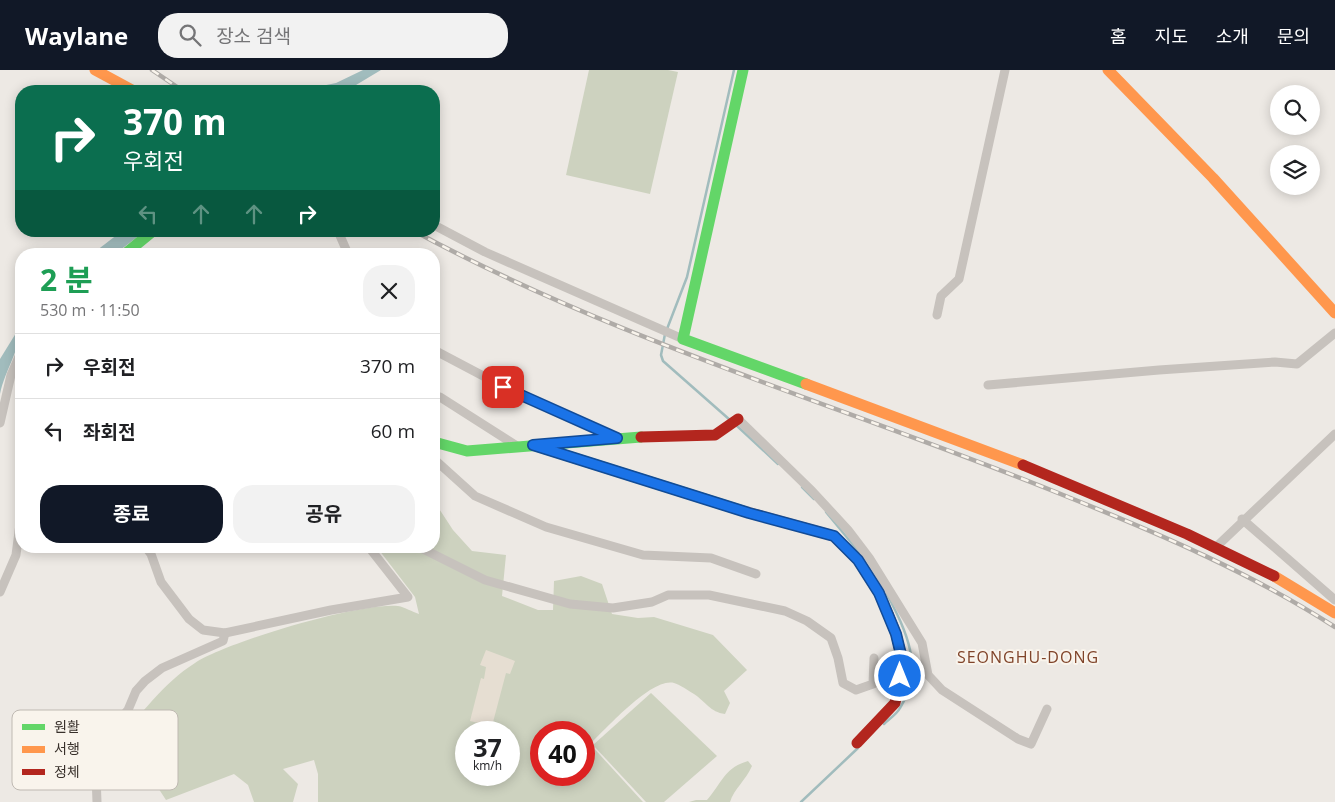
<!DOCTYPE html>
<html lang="ko">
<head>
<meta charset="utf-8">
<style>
  body { margin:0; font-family:"Open Sans","Noto Sans KR",sans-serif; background:#f2f2f2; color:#202124; height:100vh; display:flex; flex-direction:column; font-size:19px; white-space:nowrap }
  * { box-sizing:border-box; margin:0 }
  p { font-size:16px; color:#757577 }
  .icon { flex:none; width:28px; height:28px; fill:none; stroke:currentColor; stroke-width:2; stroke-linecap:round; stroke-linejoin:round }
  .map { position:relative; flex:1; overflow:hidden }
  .drawer { position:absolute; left:15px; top:178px; width:425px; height:305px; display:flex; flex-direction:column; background:#fff; border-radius:20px; box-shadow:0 2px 12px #0003 }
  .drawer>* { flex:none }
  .banner { position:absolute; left:15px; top:15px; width:425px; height:152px; border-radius:20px; box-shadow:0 2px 12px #0003; background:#0b6e4f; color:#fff; overflow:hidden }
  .buttons { position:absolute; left:1270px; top:15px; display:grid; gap:10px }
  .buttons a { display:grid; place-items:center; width:50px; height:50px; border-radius:50%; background:#fff; box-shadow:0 2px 12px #0003; font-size:25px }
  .speed { position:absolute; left:455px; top:651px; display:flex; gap:10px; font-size:25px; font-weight:700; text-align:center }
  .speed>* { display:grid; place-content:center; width:65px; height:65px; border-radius:50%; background:#fff; box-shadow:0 2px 12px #0003; line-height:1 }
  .speed small { font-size:12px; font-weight:400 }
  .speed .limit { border:8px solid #d22; background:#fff; color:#111 }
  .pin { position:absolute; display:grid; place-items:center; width:42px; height:42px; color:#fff; margin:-21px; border-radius:10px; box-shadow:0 2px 8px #0006 }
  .me { position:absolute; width:55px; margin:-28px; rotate:0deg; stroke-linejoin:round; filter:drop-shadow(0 0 4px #0008) }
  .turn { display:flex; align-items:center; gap:18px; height:105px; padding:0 25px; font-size:22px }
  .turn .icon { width:65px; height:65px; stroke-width:2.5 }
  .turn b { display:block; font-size:35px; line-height:42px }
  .lanes { display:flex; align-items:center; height:48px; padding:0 25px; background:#0003; justify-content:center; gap:25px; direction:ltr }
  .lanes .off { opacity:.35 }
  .round { display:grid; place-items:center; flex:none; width:52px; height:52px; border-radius:20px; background:#f2f2f2 }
  .head { display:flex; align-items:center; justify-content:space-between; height:85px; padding:0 25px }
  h1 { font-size:30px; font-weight:700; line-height:38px; color:#1e9e55 }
  .button { display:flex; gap:10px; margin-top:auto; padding:10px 25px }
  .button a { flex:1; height:58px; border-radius:20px; background:#111827; color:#fff; font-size:20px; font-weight:700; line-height:58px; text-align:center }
  .button a+a { background:#f2f2f2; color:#202124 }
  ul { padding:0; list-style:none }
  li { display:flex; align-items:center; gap:15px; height:65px; padding:0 25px; border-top:1px solid #e0e0e0 }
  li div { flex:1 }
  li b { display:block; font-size:19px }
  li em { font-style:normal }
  header { display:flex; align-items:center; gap:30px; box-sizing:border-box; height:70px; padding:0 25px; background:#111827; color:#fff }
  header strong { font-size:24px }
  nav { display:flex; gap:28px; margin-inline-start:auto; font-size:18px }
  .search { width:350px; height:45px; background:#f2f2f2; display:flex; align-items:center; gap:12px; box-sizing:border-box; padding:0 18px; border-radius:20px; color:#757577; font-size:19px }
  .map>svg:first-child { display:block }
  .green { fill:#cdd2bf; fill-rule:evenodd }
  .plaza { fill:#e6ded2 }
  .water { fill:#a1bcbd }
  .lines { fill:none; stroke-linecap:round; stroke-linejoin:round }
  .stream { stroke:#a1bcbd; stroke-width:2.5 }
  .street { stroke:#c7c2bd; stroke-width:9 }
  .fast { stroke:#63d668; stroke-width:11 }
  .slow { stroke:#ff974d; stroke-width:11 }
  .jam { stroke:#b3261e; stroke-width:11 }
  .rail-casing { stroke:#afaba7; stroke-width:4.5 }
  .rail { stroke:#f9f4ec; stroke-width:2.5; stroke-dasharray:8; stroke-linecap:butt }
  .route-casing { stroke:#114b97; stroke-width:12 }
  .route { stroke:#1a73e8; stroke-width:9 }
  .labels { text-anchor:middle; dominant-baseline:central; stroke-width:4; stroke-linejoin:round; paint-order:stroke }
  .quarter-label { font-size:16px; letter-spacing:1px; fill:#80442a; stroke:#f9f4ec }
  .key { fill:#f9f4ec; stroke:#bfb9b2; stroke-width:1 }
  .key-label { font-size:14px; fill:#38302b }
</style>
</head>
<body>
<header>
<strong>Waylane</strong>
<div class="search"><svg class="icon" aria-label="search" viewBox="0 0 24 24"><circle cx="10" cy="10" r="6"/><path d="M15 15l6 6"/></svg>장소 검색</div>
<nav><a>홈</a><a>지도</a><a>소개</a><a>문의</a></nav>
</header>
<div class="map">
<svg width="1335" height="732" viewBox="0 0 1335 732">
  <rect width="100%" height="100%" fill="#ede9e4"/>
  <g class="green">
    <polygon points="589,0 668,0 678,2 650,124 566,105"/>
    <path d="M434 431 453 460 472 481 506 485 502 526 538 540H553L554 511 581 506 602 514 612 544 638 548 654 547 713 565 747 600 724 621 730 633 725 644C710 642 706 632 694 624 689 621 679 614 674 613 652 607 606 659 590 674L643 732H318V704L314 690 283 699 298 714 293 732H254L248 715 234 704 166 730 151 707 126 695 115 674C140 646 163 613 195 593 227 572 360 532 398 536 405 537 412 542 419 544L415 527 376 476H434ZM466 662H509V705H466ZM541 662H584V705H541Z"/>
    <polygon points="651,623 717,686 664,732 646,732 593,675"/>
    <path d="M748 691 752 696C746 710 734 719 730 732H689L696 730H707C722 713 724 698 748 691Z"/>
  </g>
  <polygon class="plaza" points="486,580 515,591 510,604 506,603 492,656 470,651 481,608 484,609 486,597 480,595"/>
  <g class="water">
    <polygon points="363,0 381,0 346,21 297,21 336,13"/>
    <polygon points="122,161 145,161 115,184 92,184"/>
    <path d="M21 255C21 278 5 300 0 324V289Z"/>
  </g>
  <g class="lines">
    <g class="stream">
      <polyline points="667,259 687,207 734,0"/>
      <polyline points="665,264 661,285 663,291 730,350"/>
      <polyline points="736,355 778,394"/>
      <polyline points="802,417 814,429"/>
      <polyline points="826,442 859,482"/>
      <path d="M884 654C889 649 897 644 900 638 925 598 906 561 887 524"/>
      <polyline points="801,732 858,678"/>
    </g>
    <g class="street">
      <polyline points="434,155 485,182 683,269"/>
      <polyline points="338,161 348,184"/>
      <polyline points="937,245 941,226 959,209 1005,0"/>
      <polyline points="434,280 521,326 616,367"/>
      <polyline points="988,315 1159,300 1275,292 1297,294 1335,263"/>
      <polyline points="440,327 517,376"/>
      <polyline points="738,349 812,421 848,460 870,489 922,573 928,605 942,620 1018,669 1031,674 1047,639"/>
      <polyline points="0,353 11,305 21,282"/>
      <polyline points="434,389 475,426 546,457 643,485 711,488 756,504"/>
      <polyline points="1242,449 1335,530"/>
      <polyline points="145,476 151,484 161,512 189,549 203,560 225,563 331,540 408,527 368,476"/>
      <polyline points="417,476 485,510 570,534 613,538 652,532 668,525 709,525 785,541 807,551 831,568 838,588 843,613 856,620 873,614 874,588"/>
      <polyline points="1215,478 1335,364"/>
      <polyline points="0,522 16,485 21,446"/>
      <polyline points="97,732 95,678 128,640 136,621 145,611 162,598 223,571 225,563"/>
    </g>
    <g class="fast">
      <polyline points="743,0 683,269 806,314"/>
      <polyline points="125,184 153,161"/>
      <polyline points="434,372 467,381 641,367"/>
      <polyline points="533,375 743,441"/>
    </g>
    <g class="slow">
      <polyline points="95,0 134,21"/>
      <polyline points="1108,0 1213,108 1335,243"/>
      <polyline points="806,314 1023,395"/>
      <polyline points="743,441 834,466 858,490 879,523 888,544"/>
      <polyline points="1274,506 1335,543"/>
    </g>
    <g class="jam">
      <polyline points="641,367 715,365 738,349"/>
      <polyline points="1023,395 1187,464 1274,506"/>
      <polyline points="857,673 895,633 903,593 896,564 888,544"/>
    </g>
    <defs>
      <g id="rail">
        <polyline points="152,0 183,21"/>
        <path d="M414 161C621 273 850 338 1068 427 1160 464 1251 503 1335 557"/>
      </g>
    </defs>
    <use href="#rail" class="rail-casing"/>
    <use href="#rail" class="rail"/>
  </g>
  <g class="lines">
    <defs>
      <polyline id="route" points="503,317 617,368 533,375 749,443 834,466 858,490 879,523 896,564 903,593 900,606"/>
    </defs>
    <use href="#route" class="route-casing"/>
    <use href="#route" class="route"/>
  </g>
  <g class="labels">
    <g class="quarter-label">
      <text x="1028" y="587">SEONGHU-DONG</text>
    </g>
  </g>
  <rect x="12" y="640" width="166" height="80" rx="8" class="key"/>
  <rect x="22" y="654" width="23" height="6" fill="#63d668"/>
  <rect x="22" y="676" width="23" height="7" fill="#ff974d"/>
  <rect x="22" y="699" width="23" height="6" fill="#b3261e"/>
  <g class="key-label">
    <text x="54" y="662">원활</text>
    <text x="54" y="684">서행</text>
    <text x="54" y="707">정체</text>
  </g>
</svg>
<div class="buttons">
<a><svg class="icon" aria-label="search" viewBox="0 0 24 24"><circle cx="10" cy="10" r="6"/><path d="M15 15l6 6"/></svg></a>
<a><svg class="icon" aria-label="layers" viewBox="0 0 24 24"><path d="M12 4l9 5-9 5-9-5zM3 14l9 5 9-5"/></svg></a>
</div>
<div class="speed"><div>37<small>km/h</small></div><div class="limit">40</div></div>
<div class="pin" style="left:503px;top:317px;background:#d93025"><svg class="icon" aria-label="arrive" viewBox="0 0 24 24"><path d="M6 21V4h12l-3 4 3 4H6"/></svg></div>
<svg class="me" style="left:900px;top:606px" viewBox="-20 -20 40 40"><circle r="17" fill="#1a73e8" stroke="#fff" stroke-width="3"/><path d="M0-11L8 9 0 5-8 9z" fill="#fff"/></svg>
<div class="banner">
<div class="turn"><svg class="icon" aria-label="right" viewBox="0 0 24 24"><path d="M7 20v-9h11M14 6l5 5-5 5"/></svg><div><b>370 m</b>우회전</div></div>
<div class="lanes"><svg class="icon off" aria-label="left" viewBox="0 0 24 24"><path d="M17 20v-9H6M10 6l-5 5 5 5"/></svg><svg class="icon off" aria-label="ahead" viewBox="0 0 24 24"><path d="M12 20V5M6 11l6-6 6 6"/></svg><svg class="icon off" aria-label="ahead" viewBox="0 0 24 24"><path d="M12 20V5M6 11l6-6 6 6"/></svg><svg class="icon" aria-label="right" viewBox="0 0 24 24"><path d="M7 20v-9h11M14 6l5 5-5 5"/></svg></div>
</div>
<section class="drawer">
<div class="head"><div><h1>2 분</h1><p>530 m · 11:50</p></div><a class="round"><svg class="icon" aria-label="close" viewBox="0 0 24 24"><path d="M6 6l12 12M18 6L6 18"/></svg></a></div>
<ul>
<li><svg class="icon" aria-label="right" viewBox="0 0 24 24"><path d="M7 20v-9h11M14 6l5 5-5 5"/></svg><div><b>우회전</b></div><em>370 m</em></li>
<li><svg class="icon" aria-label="left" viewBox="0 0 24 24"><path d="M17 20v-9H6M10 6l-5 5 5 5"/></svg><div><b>좌회전</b></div><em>60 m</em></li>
</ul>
<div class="button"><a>종료</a><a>공유</a></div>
</section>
</div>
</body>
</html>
